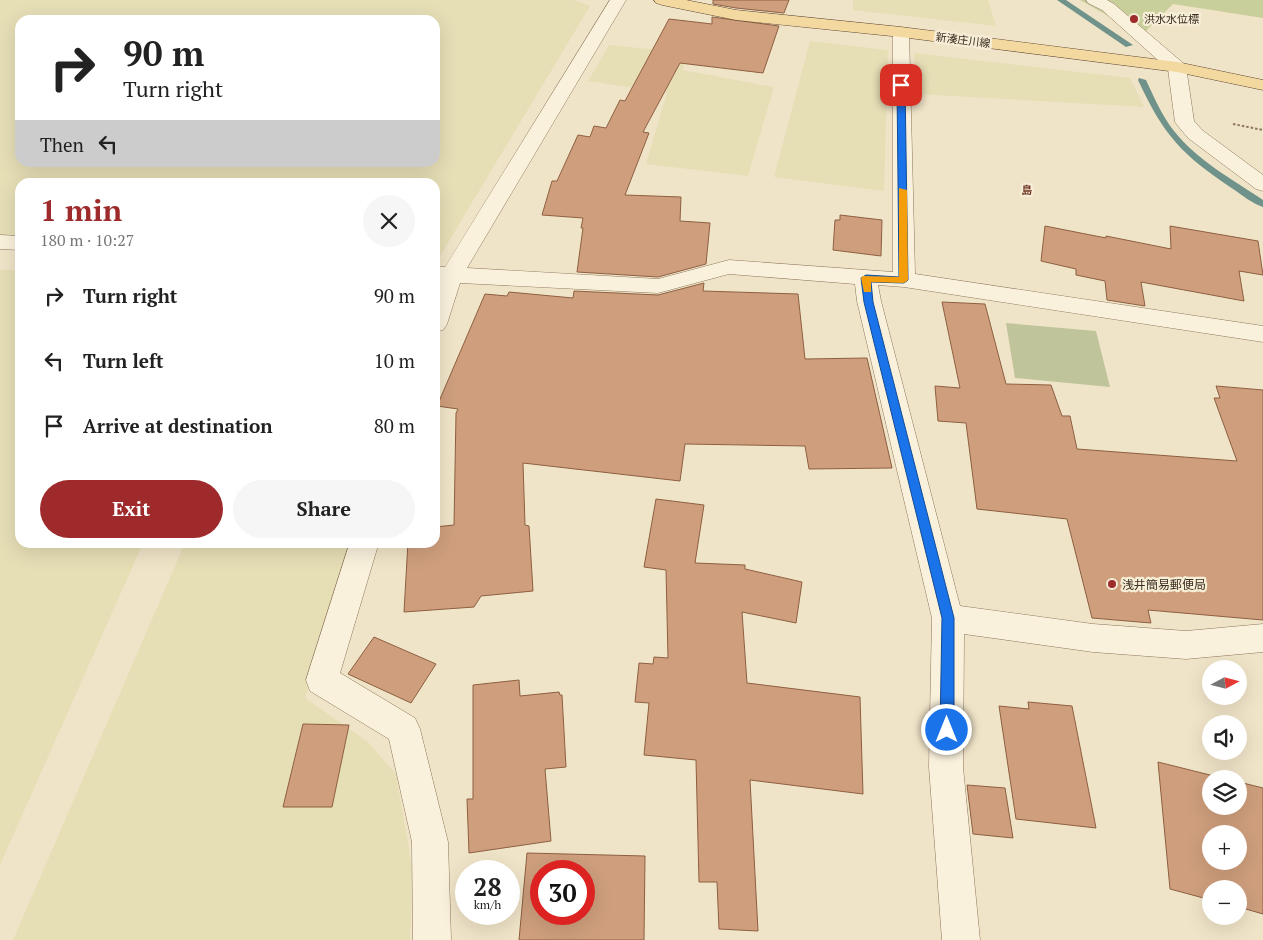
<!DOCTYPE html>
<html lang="en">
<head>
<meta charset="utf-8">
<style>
  body { margin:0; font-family:"PT Serif","Noto Sans JP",serif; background:#f6f6f6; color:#222; height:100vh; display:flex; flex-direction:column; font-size:19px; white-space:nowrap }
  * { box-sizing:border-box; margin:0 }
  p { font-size:16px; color:#767676 }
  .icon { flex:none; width:28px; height:28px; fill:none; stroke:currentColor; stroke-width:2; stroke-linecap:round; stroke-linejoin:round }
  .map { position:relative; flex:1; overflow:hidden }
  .details { position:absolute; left:15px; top:178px; width:425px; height:370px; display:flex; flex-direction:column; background:#fff; border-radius:15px; box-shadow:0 5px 20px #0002 }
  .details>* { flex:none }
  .guide { position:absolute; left:15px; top:15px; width:425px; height:152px; border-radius:15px; box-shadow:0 5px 20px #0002; background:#fff; color:#222; overflow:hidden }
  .needle { width:32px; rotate:83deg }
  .tools { position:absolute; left:1202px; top:660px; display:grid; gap:10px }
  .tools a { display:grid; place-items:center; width:45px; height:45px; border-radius:50%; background:#fff; box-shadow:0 5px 20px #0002; font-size:25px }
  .speed { position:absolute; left:455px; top:860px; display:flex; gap:10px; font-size:25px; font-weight:700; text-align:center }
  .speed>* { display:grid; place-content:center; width:65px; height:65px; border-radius:50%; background:#fff; box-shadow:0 5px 20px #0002; line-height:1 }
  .speed small { font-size:12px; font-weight:400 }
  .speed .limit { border:8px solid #d22; background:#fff; color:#111 }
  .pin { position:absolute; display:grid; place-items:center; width:42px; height:42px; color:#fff; margin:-21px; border-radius:10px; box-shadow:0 2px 8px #0006 }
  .me { position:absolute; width:55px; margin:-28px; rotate:0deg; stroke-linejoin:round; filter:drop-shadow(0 0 4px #0008) }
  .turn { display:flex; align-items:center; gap:18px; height:105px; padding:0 25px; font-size:22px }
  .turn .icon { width:65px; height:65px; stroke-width:2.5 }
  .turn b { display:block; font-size:35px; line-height:42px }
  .then { display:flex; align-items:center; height:48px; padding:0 25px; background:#0003; gap:10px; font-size:19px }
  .round { display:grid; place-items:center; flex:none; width:52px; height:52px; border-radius:26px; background:#f6f6f6 }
  .headline { display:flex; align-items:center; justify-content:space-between; height:85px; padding:0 25px }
  h1 { font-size:30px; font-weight:800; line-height:38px; color:#9e2a2b }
  .action { display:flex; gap:10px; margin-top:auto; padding:10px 25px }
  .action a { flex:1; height:58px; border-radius:30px; background:#9e2a2b; color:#fff; font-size:20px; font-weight:800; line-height:58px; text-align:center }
  .action a+a { background:#f6f6f6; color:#222 }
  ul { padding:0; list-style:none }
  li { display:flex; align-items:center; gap:15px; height:65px; padding:0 25px }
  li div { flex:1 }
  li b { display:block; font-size:19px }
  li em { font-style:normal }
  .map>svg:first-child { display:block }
  .farmland { fill:#e6deb5; fill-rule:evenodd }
  .green { fill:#c9cf9b }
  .cemetery { fill:#bfc49a }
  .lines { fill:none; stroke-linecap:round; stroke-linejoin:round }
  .stream { fill:#6f938a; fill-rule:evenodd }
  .building { fill:#cf9f7d; stroke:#8d5f41; fill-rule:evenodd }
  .minor-casing { stroke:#8d765c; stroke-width:1 }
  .primary-casing { stroke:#5b4430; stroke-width:1 }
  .path { stroke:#8d765c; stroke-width:2; stroke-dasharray:2.5 2; stroke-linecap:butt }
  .minor { fill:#faf1dc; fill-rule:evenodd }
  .primary { fill:#f3d9a0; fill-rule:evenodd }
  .route { fill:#1a73e8; stroke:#114b97 }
  .slow { fill:#f59e0b }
  .poi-dot { fill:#9e2a2b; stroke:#f7eed8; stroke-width:2 }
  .labels { text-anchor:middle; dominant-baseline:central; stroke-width:4.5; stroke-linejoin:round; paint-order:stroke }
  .far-poi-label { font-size:11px; fill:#3d2e20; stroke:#f7eed8; text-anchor:start }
  .far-street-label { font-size:11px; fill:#3d2e20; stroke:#f7eed8 }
  .far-neighbourhood-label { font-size:11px; font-weight:bold; fill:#6b2e1e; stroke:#f7eed8 }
  .poi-label { font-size:12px; fill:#3d2e20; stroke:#f7eed8; text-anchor:start }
</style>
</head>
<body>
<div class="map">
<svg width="1263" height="940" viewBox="0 0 1263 940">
  <rect width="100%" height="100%" fill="#f0e4c8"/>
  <g class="farmland">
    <path d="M0 0H574L590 6 440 256 435 255V182H20V236L0 235ZM20 20H435V162H20Z"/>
    <polygon points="853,0 988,0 996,26 853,10"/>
    <polygon points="810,41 888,50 884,191 774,177"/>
    <polygon points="609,45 689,53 682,70 774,87 748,176 646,164 667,93 588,81"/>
    <polygon points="914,53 1130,78 1144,107 917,94"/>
    <polygon points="0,270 20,270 20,542 143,543 0,865"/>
    <polygon points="185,543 351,543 305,698 368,742 396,774 413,873 410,940 13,940"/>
  </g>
  <polygon class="green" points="1080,0 1263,0 1263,18 1173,4 1142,35"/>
  <polygon class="cemetery" points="1006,323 1096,331 1110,387 1015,378"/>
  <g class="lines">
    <g class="stream">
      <polygon points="1057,0 1066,0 1133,45 1126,47"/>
      <path d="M1139 78 1146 80C1154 97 1162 116 1174 131 1198 161 1232 179 1263 200V207C1253 204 1242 195 1233 189 1182 155 1164 136 1138 80Z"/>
    </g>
  </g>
  <g class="building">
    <polygon points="713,0 789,0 784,13 736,8 713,4"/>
    <polygon points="712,17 779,26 763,73 680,63 643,132 649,133 625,195 681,197 680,221 710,223 706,264 658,277 577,272 583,228 581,228 583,218 542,215 552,181 557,181 578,135 590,137 594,126 606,128 620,100 625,101 669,19 712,24"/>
    <polygon points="840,215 882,220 881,256 833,250 835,220 840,220"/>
    <polygon points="1045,226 1106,238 1106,236 1171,249 1170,226 1258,241 1263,275 1239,271 1244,301 1141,282 1145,306 1107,300 1105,281 1076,275 1076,269 1041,261"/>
    <polygon points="704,283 703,291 798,294 805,359 867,358 892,468 809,469 805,446 685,444 680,481 523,463 525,525 529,526 533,591 481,596 474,607 404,612 408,542 435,542 435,527 454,525 456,413 458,409 437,406 485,294 507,296 509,292 573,298 574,291 658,295"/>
    <polygon points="942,302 985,304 1006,384 1051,385 1062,416 1070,416 1077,449 1237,461 1214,398 1220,398 1216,386 1263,390 1263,620 1148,610 1151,623 1092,618 1067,519 977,509 966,423 938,421 935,386 960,388"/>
    <polygon points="656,499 704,505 695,563 745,565 745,569 802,582 796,623 742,612 747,683 860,697 863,794 750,780 758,931 719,929 717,882 699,882 696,760 644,755 649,703 635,702 639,663 653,664 654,657 668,658 666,570 644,567"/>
    <polygon points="374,637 436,664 411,703 348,674"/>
    <polygon points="519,680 520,696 559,692 560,695 562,695 566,767 545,769 551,841 469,853 467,799 473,799 473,685"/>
    <polygon points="1028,702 1072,706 1096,828 1016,819 999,706 1029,709"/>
    <polygon points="303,724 349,725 332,807 283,807"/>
    <path d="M1158 762 1226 779H1211V806H1239V782L1263 788V914L1239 907V889H1211V900L1170 889ZM1211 834H1239V861H1211Z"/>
    <polygon points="967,785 1005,788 1013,838 973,834"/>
    <path d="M527 853 645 856 644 940H519ZM541 871H584V914H541Z"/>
  </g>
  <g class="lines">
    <defs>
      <g id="minor">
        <polygon points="610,0 626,0 467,268 658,279 729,260 893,272 893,32 895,28 907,28 909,32 915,274 1263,326 1263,342 904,287 878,285 881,301 960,606 1093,624 1186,631 1263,624 1263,652 1186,659 1093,652 964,634 963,767 980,940 942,940 929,767 932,618 857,301 855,284 729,274 658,293 460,283 447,324 443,330 435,332 435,289 438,281 435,281 435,267 445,267"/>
        <polygon points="1086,0 1107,0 1114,4 1183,63 1186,67 1194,121 1202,130 1263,175 1263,191 1256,189 1188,138 1178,126 1175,122 1168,69 1102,10 1088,3"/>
        <polygon points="0,235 20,236 20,250 0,249"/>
        <polygon points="350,542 379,542 340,673 415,718 420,729 448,842 451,940 413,940 412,842 389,739 310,691 306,680"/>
      </g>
      <polygon id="primary" points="654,0 686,0 736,10 901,27 1177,62 1263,80 1263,90 1177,72 901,37 736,20 662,5 656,3"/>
    </defs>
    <use href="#minor" class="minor-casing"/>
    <use href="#primary" class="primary-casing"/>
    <polyline class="path" points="1233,124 1263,130"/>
    <use href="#minor" class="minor"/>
    <use href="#primary" class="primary"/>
  </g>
  <polygon class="route" points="901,82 905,85 908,280 904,283 871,282 873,302 954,618 954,730 952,735 947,737 942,735 940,730 942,618 864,302 861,278 866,275 899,277 897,85"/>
  <polygon class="slow" points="899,188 907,190 908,280 904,283 871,282 871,292 864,292 861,278 863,276 899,277"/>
  <g class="poi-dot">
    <circle cx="1134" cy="19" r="5"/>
    <circle cx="1112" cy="584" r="5"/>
  </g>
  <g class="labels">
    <g class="far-poi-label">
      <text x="1144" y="19">洪水水位標</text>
    </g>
    <g class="far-street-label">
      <text transform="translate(963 40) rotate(7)">新湊庄川線</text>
    </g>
    <g class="far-neighbourhood-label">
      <text x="1027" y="190">島</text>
    </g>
    <g class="poi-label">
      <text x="1122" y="584">浅井簡易郵便局</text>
    </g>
  </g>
</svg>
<div class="tools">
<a><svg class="needle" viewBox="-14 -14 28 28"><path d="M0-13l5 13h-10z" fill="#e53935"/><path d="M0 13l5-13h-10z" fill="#767676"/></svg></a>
<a><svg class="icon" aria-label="sound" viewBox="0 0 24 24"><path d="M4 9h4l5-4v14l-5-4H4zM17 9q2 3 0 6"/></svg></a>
<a><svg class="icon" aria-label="layers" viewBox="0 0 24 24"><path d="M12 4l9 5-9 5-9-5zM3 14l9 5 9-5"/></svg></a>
<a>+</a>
<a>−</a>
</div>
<div class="speed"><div>28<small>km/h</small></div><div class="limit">30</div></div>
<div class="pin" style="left:901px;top:85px;background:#d93025"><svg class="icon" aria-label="arrive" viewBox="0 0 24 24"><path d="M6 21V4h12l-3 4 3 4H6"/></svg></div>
<svg class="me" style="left:947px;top:730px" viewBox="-20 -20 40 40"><circle r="17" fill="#1a73e8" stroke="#fff" stroke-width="3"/><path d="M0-11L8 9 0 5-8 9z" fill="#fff"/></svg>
<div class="guide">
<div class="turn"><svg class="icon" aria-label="right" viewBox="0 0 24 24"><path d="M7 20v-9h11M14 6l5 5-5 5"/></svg><div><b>90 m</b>Turn right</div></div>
<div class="then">Then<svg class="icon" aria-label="left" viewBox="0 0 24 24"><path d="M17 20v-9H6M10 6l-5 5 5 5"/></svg></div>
</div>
<section class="details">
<div class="headline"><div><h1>1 min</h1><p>180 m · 10:27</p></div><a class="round"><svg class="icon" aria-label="close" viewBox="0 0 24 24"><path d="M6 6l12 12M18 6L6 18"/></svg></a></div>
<ul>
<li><svg class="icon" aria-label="right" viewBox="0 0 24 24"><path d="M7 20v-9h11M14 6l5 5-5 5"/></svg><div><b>Turn right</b></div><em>90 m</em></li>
<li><svg class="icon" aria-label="left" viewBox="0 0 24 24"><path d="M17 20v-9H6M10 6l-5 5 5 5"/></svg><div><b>Turn left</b></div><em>10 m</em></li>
<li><svg class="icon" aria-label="arrive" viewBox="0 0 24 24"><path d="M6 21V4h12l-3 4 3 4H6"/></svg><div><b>Arrive at destination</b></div><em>80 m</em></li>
</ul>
<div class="action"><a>Exit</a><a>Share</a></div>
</section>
</div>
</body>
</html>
